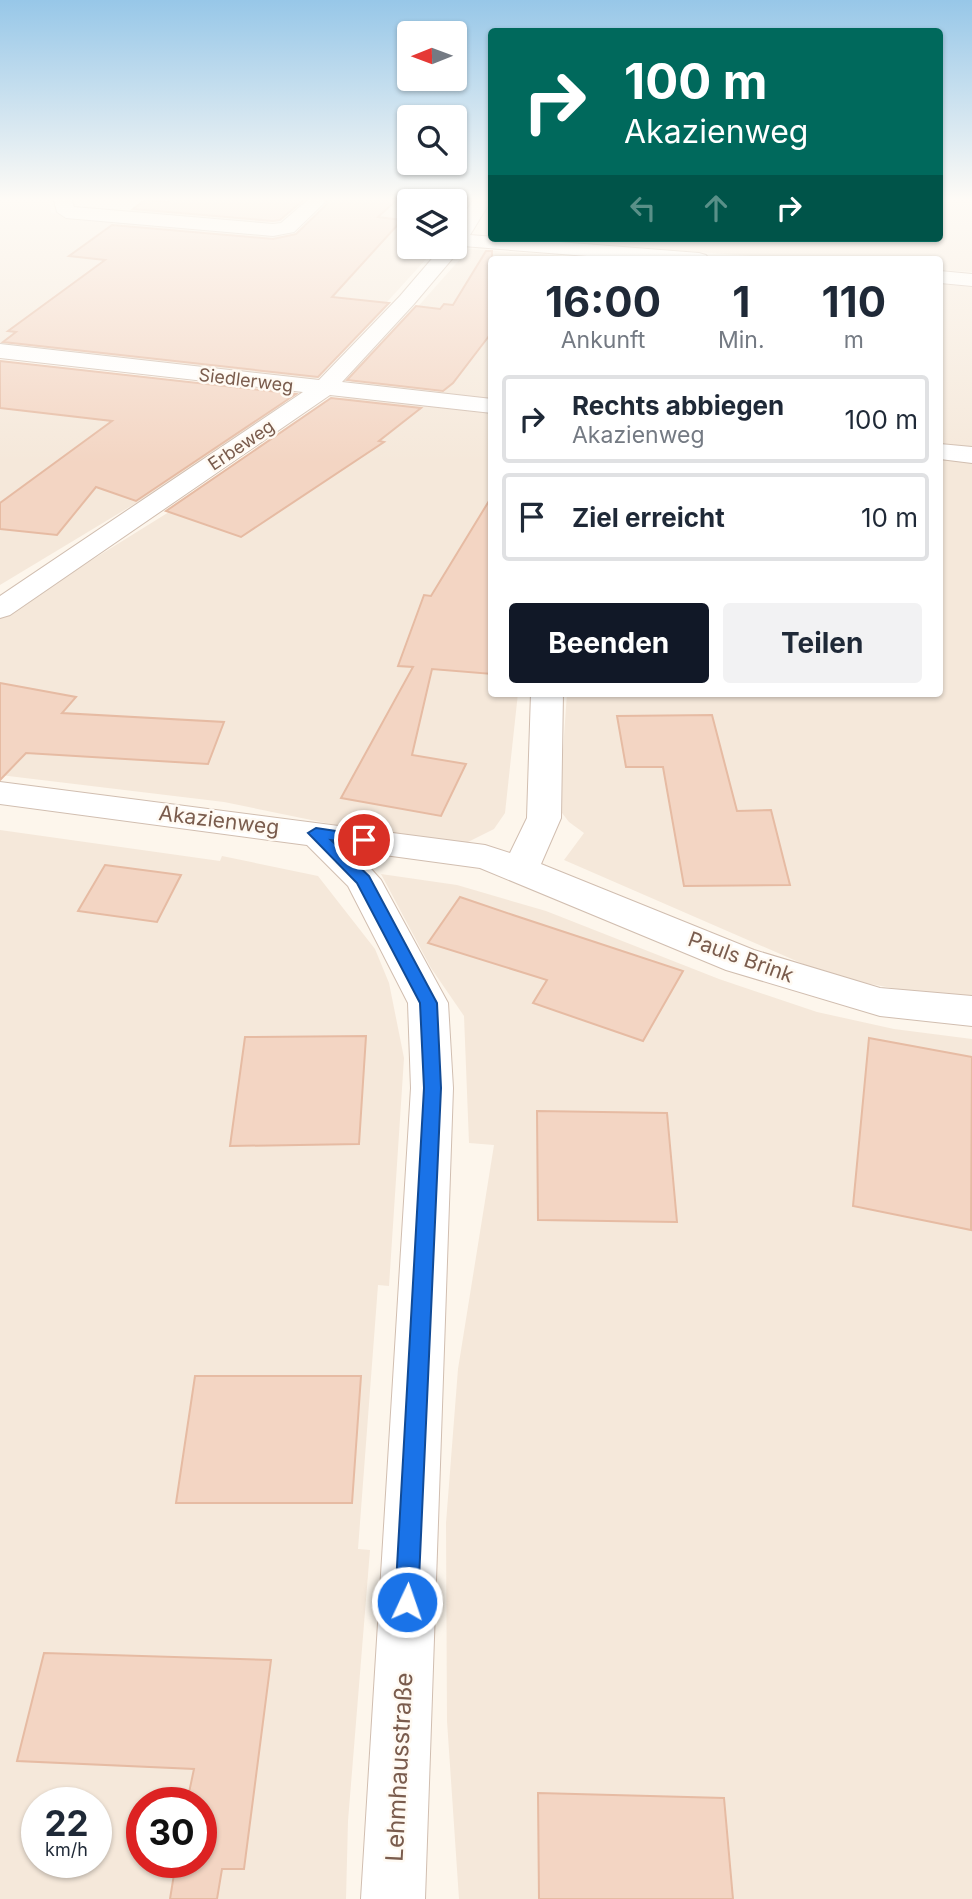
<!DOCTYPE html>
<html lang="de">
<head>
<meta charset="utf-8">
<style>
  body { margin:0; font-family:Inter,sans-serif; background:#f2f2f3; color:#1f2937; height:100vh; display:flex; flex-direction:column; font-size:26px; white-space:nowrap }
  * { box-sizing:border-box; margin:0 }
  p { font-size:23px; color:#747a83 }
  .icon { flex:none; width:38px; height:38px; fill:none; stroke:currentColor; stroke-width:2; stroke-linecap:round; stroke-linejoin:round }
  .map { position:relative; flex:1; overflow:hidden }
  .drawer { position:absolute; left:488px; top:256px; width:455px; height:441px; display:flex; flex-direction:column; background:#fff; border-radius:7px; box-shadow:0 2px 5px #0004 }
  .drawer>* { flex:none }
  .guide { position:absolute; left:488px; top:28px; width:455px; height:214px; border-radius:7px; box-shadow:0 2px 5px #0004; background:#00695c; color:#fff; overflow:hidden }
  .needle { width:46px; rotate:269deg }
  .controls { position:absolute; left:397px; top:21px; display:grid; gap:14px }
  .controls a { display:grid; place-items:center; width:70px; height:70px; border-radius:7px; background:#fff; box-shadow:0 2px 5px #0004; font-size:35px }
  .speed { position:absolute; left:21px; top:1787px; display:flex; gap:14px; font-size:35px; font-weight:700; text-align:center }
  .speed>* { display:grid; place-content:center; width:91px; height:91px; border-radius:50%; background:#fff; box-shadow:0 2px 5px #0004; line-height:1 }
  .speed small { font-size:18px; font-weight:400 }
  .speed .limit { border:10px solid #d22; background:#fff; color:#111 }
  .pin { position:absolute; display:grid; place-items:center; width:60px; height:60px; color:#fff; margin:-30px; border:4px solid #fff; border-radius:50%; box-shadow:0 2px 7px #0007 }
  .me { position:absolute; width:77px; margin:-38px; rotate:3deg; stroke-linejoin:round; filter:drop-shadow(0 0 5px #0008) }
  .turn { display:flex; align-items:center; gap:24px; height:147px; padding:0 21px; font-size:32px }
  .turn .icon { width:91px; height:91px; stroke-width:2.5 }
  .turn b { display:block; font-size:49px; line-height:60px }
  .lanes { display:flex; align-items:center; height:66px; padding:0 21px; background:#0003; justify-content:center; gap:35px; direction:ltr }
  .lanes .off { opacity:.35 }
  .eta { display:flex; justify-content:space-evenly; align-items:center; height:119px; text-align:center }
  .eta b { font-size:42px; font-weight:700; line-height:49px }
  .primary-button { display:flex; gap:14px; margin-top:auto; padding:14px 21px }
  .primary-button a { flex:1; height:80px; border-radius:7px; background:#111827; color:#fff; font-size:28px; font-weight:700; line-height:80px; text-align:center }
  .primary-button a+a { background:#f2f2f3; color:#1f2937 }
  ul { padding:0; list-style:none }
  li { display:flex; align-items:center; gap:21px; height:88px; margin:0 14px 10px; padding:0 7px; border:4px solid #e0e1e3; border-radius:7px }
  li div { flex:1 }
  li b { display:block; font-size:26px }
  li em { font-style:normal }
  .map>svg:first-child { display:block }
  .residential { fill:#f5e8da; fill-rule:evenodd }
  .building { fill:#f3d5c3; stroke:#e6bba3; stroke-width:2 }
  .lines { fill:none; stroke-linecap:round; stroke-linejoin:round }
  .street-casing { stroke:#d1beb0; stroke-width:2 }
  .street { fill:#fff; fill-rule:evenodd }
  .route { fill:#1a73e8; stroke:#114b97; stroke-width:2 }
  .labels { text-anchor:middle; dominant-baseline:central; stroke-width:5; stroke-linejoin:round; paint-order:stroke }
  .far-street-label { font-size:18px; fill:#7a5c4d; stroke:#fffaf3 }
  .street-label { font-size:21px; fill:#7a5c4d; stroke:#fffaf3 }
  .near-street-label { font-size:24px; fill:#7a5c4d; stroke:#fffaf3 }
</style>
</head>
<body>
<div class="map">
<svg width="972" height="1899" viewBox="0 0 972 1899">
  <rect width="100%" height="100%" fill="#fdf6ec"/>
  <g class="residential">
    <polygon points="0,197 48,197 51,213 303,238 344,205 409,211 410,247 437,247 318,378 297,383 0,349"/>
    <polygon points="148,197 467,197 455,213 455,201 410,201 409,209 296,198 269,221 248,225 126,214"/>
    <polygon points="940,197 972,197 972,272 940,270 940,259 792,259 509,238 940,238"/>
    <polygon points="469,249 606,259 492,259 492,407 350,383"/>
    <polygon points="940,284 972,287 972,453 940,450"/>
    <polygon points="0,362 276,394 285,404 204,462 0,585"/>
    <polygon points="353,396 492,413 492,693 518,693 505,813 494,829 466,843 360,830 224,802 0,775 0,617 235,471 330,400"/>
    <polygon points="940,456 972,459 972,1003 833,977 564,860 584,833 569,822 559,809 567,693 940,693"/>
    <path d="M0 830 220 861 222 856 318 876 375 949 389 983 404 1058 389 1286 378 1285 358 1549 370 1550 348 1821 346 1899H0ZM37 1802H96V1862H37ZM142 1802H201V1862H142Z"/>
    <polygon points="381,874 457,885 546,911 719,979 817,1012 894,1029 972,1039 972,1899 459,1899 447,1721 446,1523 458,1369 494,1145 469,1143 464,1016 431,968"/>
  </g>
  <g class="building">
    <polygon points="173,197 307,197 280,220 273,221 133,209 145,200 167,202"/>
    <polygon points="325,197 400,197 378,217 402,220 332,297 389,303 318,377 3,342 16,332 8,331 105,260 69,256 112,225 273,239 296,234 327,204"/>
    <polygon points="486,251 492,251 492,332 453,383 443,391 347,380 416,306 440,309 444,304 453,305"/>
    <polygon points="0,361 296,394 136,501 96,487 57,535 0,529 0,503 112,421 0,408"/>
    <polygon points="331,398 421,408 379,441 384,442 241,537 166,511"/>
    <polygon points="492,496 492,674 432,669 412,755 466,764 441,816 341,798 413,667 398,666 424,595 431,596"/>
    <polygon points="0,683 76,697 62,713 224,722 208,764 26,753 0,780"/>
    <polygon points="712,715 737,811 771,810 790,885 684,886 663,767 626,767 617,716"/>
    <polygon points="105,865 181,875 157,922 78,911"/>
    <polygon points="460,897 513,915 683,971 643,1041 533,1003 547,980 428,943"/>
    <polygon points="366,1036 359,1144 230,1146 245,1037"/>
    <polygon points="869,1038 972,1057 971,1230 853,1206"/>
    <polygon points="537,1111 667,1113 677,1222 538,1220"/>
    <polygon points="195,1376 361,1376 352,1503 176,1503"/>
    <polygon points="44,1653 271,1660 244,1869 222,1869 217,1899 170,1899 176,1862 201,1862 201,1802 187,1802 194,1769 17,1761"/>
    <polygon points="538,1793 724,1798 733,1899 539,1899"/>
  </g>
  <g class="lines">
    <defs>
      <g id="street">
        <polygon points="53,197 71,197 74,207 273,224 281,223 310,198 322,198 325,202 294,232 273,236 66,218 57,212"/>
        <polygon points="475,197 492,199 470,235 699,253 706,255 709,259 624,259 463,246 414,304 342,382 492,399 492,413 330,395 10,615 0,618 0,596 303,392 0,358 0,344 319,380 400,296 442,247 455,247 455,228"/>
        <polygon points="940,271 972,274 972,286 940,283"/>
        <polygon points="940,444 972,447 972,463 940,459"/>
        <polygon points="531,693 563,693 561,818 541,864 754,950 880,988 972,996 972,1026 880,1016 726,970 480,868 355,851 381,880 448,1003 453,1088 425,1899 361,1899 411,1088 408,1003 348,886 307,845 0,804 0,782 485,845 510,853 527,818"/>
      </g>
    </defs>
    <use href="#street" class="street-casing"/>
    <use href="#street" class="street"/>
  </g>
  <linearGradient id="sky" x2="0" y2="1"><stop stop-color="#97c7e8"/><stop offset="0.43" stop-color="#fefbf6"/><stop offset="1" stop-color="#fefbf6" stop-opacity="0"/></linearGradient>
  <rect width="972" height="463" fill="url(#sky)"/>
  <polygon class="route" points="316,828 369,836 371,840 364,844 331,840 369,876 437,1003 441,1088 418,1602 415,1610 407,1614 398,1610 395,1602 424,1088 420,1003 357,883 308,833"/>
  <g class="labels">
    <g class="far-street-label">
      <text transform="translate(246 380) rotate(7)">Siedlerweg</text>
      <text transform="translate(241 445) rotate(-34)">Erbeweg</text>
    </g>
    <g class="street-label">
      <text transform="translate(219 820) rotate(7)">Akazienweg</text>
      <text transform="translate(741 957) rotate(20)">Pauls Brink</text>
    </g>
    <g class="near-street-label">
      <text transform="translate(399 1767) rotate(-87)">Lehmhausstraße</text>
    </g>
  </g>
</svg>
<div class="controls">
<a><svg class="needle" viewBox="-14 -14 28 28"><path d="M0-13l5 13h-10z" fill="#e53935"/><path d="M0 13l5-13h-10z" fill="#747a83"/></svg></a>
<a><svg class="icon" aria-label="search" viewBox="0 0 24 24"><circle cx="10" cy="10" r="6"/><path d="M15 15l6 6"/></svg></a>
<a><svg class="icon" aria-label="layers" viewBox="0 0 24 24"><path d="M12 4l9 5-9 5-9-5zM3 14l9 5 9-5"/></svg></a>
</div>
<div class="speed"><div>22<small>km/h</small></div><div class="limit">30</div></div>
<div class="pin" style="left:364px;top:840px;background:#d93025"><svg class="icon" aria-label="arrive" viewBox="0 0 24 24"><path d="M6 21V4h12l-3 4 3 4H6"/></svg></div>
<svg class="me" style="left:407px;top:1602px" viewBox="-20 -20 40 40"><circle r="17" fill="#1a73e8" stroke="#fff" stroke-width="3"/><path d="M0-11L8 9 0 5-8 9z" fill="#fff"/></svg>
<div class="guide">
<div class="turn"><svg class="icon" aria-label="right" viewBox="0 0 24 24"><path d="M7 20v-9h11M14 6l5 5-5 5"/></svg><div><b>100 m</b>Akazienweg</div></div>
<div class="lanes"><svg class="icon off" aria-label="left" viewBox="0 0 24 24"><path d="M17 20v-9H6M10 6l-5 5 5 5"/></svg><svg class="icon off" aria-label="ahead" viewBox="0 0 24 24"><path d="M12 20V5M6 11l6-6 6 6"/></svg><svg class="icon" aria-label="right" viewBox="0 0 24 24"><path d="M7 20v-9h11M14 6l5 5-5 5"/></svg></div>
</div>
<section class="drawer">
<div class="eta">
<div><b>16:00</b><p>Ankunft</p></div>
<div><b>1</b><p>Min.</p></div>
<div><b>110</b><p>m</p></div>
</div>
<ul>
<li><svg class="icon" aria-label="right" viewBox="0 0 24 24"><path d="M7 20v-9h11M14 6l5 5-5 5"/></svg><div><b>Rechts abbiegen</b><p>Akazienweg</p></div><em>100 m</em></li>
<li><svg class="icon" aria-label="arrive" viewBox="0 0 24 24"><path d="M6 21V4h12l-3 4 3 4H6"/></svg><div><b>Ziel erreicht</b></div><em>10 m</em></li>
</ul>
<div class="primary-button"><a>Beenden</a><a>Teilen</a></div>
</section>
</div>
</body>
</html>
